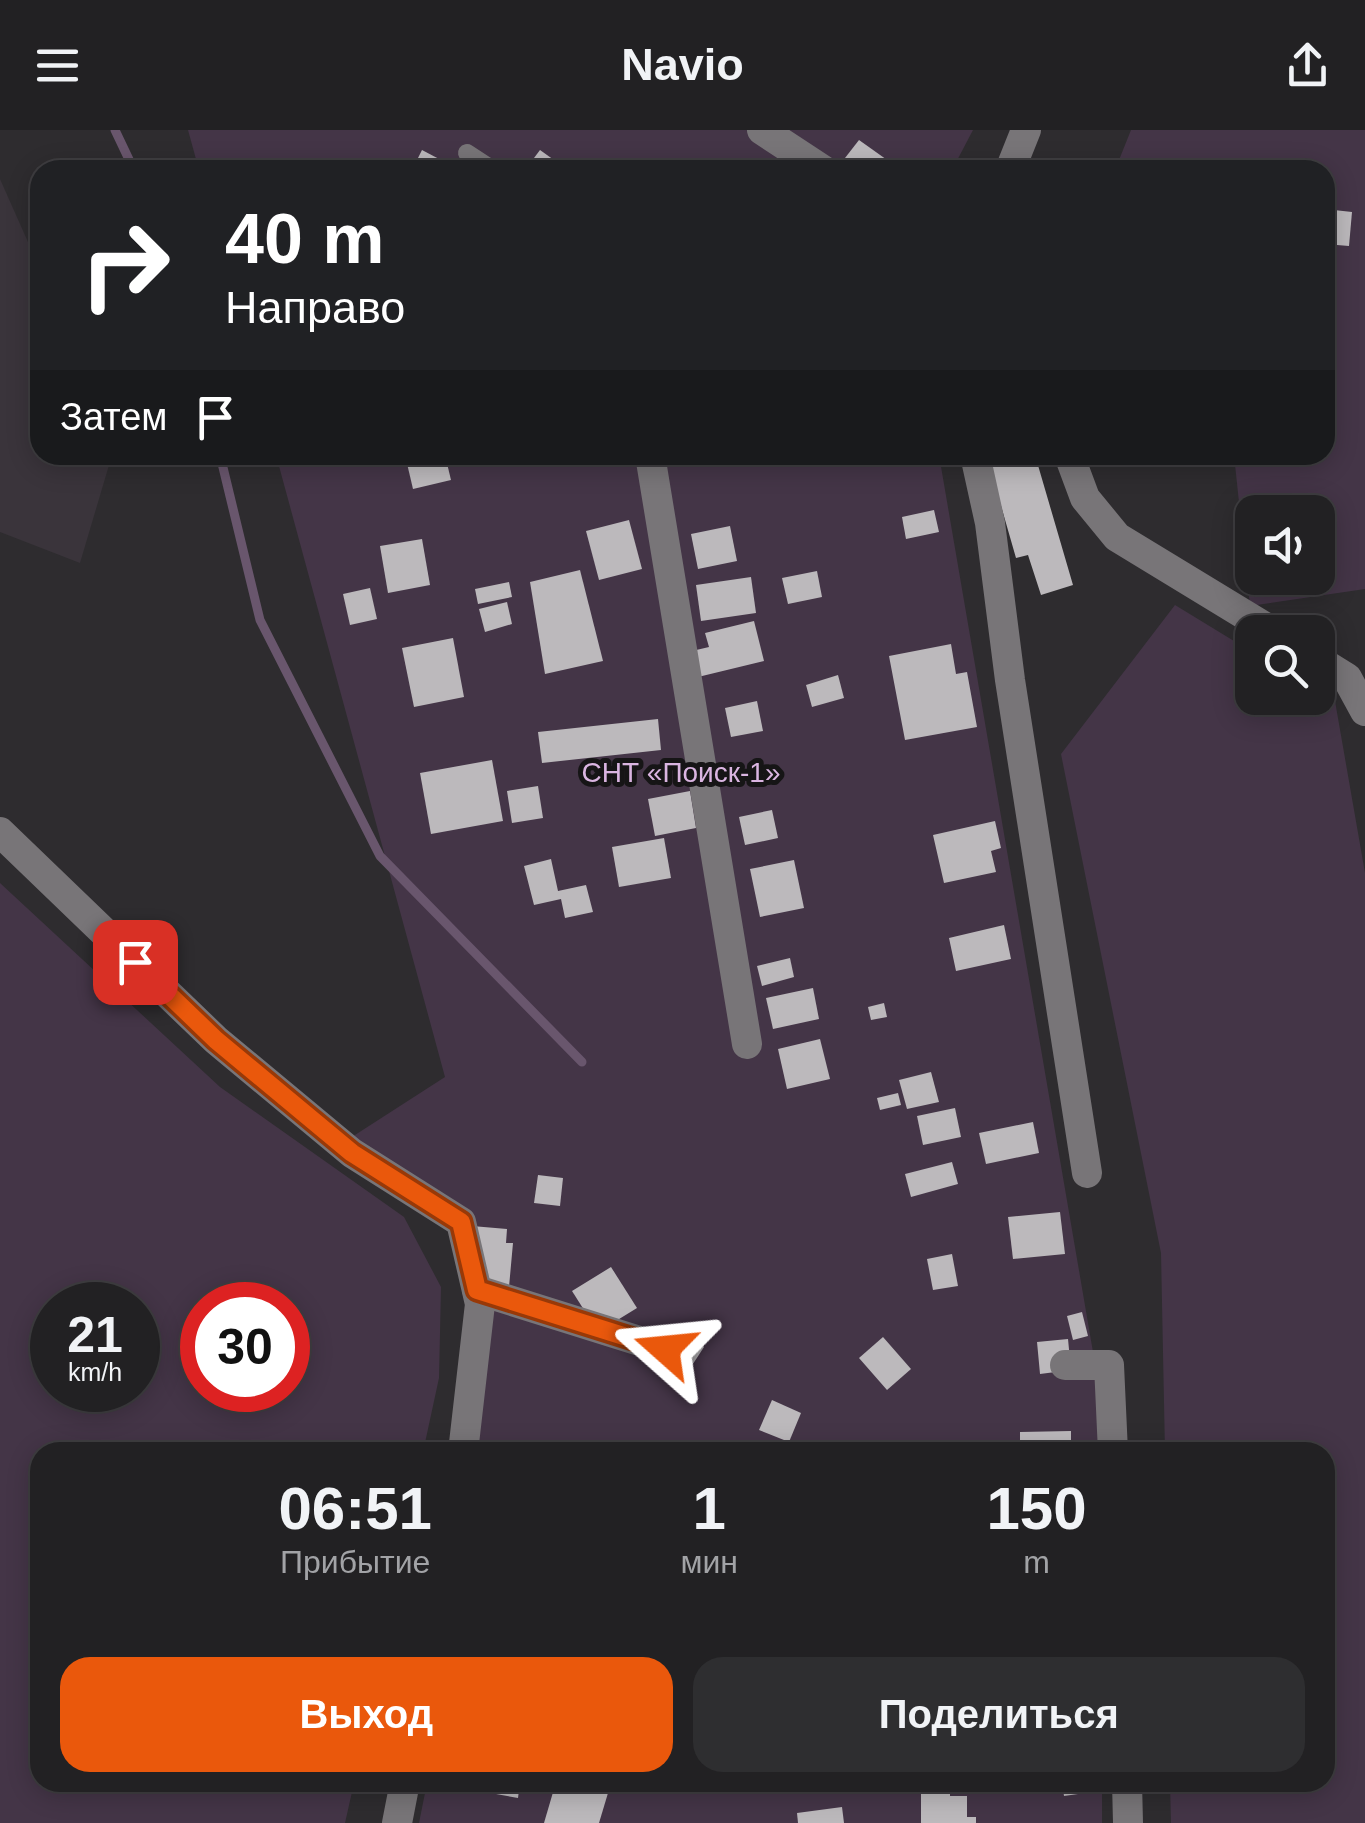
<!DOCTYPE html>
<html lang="ru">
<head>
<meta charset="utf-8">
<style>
  body { margin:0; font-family:Helvetica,sans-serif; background:#2e2e30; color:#f1f3f6; height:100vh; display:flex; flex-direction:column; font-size:38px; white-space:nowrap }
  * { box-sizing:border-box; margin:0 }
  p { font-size:32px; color:#a2a3a6 }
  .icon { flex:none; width:55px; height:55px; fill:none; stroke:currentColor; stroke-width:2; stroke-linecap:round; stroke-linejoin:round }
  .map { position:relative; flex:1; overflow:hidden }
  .sheet { position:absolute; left:30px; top:1312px; width:1305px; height:350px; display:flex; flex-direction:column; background:#222123; border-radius:30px; box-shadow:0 5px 25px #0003,0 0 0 2px #3f3e41 }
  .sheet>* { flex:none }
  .hud { position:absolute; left:30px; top:30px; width:1305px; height:305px; border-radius:30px; box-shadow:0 5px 25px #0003,0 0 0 2px #3f3e41; background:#202124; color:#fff; overflow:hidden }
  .tools { position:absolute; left:1235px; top:365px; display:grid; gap:20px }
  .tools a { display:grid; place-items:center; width:100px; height:100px; border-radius:20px; background:#222123; box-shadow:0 5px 25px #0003,0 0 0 2px #3f3e41; font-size:50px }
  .speed { position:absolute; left:30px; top:1152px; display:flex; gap:20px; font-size:50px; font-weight:700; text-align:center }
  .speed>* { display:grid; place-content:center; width:130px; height:130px; border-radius:50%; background:#222123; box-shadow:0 5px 25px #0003,0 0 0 2px #3f3e41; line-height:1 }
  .speed small { font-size:25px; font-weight:400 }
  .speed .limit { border:15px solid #d22; background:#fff; color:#111 }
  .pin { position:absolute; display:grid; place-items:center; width:85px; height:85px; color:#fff; margin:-42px; border-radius:20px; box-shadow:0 5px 15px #0006 }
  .me { position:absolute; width:110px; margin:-55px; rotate:288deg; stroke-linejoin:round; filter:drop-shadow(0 0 8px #0008) }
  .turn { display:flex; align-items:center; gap:35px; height:210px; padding:0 30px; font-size:45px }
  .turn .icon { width:130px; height:130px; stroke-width:2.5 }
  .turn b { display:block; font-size:70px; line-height:85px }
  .then { display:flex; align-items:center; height:95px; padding:0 30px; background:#0003; gap:20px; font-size:38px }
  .eta { display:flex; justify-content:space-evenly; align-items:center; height:170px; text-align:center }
  .eta b { font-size:60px; font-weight:600; line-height:70px }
  .action { display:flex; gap:20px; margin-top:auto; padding:20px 30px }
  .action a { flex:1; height:115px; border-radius:30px; background:#ea580c; color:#fff; font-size:40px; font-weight:600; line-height:115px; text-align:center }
  .action a+a { background:#2e2e30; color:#f1f3f6 }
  header { display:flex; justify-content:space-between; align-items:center; height:130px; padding:0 30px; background:#222123; font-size:45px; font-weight:600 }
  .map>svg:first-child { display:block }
  .built { fill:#3a343b }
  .green { fill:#443547; fill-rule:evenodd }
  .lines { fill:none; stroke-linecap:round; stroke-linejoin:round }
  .stream { stroke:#69566d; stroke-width:9 }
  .building { fill:#bcb9bc }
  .service { stroke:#787578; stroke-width:18 }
  .minor { stroke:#787578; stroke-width:30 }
  .route-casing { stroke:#983908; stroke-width:25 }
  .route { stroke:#ea580c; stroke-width:18 }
  .labels { text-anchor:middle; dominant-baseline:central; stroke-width:10; stroke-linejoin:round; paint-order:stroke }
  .park-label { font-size:28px; fill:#dab5e1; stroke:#161516 }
</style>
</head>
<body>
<header><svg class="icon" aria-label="menu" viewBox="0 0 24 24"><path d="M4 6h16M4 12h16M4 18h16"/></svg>Navio<svg class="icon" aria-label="share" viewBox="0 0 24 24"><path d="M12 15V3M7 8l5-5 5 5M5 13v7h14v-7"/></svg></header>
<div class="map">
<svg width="1365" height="1693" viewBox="0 0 1365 1693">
  <rect width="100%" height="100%" fill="#2e2c2f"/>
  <polygon class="built" points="0,49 40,139 40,325 112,325 80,433 0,402"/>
  <g class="green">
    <polygon points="188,0 973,0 952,40 199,40"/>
    <path d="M1131 0H1365V459L1250 476 1234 325H1325V40H1115ZM1252 382H1318V448H1252Z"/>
    <polygon points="276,325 939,325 1099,1257 1099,1322 465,1322 474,1180 453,1102 341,1014 445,947"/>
    <polygon points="1175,475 1252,522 1252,568 1318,568 1318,560 1335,571 1365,743 1365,1693 1171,1693 1170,1653 1325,1652 1325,1322 1165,1322 1161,1123 1061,624"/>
    <path d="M0 753 220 957 404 1087 441 1157 439 1248 423 1322H40V1652L354 1653 345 1693H0ZM138 1175V1260H52V1175ZM288 1175V1260H202V1175Z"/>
    <polygon points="427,1653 1102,1653 1102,1693 419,1693"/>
  </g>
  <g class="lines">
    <g class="stream">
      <polyline points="115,0 134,40"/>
      <polyline points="220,325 260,490 380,726 582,932"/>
    </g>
  </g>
  <g class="building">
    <polygon points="859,10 897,37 895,40 842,40 838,37"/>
    <polygon points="422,20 460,40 412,40"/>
    <polygon points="540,20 568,40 525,40"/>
    <polygon points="1325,79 1352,82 1349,116 1325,114"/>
    <polygon points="1325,151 1336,152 1333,178 1325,177"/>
    <polygon points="405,325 445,325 451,350 413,359"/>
    <polygon points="995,325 1035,325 1073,455 1041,465 1028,425 1016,428 987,327"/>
    <polygon points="934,380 939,402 906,409 902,387"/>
    <polygon points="629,390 642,439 599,450 586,401"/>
    <polygon points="730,396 737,431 698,439 691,404"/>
    <polygon points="422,409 430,455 388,463 380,416"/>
    <polygon points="580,440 603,531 545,544 530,452"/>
    <polygon points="817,441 822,467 788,474 782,448"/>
    <polygon points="751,447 756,483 701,491 696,455"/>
    <polygon points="509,452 512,467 478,474 475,459"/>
    <polygon points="370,458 377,489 350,495 343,464"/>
    <polygon points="507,472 512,494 485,502 479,479"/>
    <polygon points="754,491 764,531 698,547 692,521 709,517 705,503"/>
    <polygon points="453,508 464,567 414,577 402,518"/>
    <polygon points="951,514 956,544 967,542 977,597 905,610 889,526"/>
    <polygon points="838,545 844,568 812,577 806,555"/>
    <polygon points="757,571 763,601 731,607 725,578"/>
    <polygon points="658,589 661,620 542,633 538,602"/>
    <polygon points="492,630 503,691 431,704 420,643"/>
    <polygon points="538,656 543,688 512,693 507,661"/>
    <polygon points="690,661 696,698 655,706 648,669"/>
    <polygon points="772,680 778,708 745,715 739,687"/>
    <polygon points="995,691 1001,718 991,721 996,742 944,753 933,705"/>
    <polygon points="664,708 671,748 619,757 612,717"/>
    <polygon points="551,729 558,761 586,755 593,782 565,788 561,769 534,775 524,736"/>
    <polygon points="794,730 804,778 760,787 750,739"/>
    <polygon points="1004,795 1011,829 956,841 949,808"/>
    <polygon points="790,828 794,847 762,856 757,836"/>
    <polygon points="813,858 819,889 773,899 766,868"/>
    <polygon points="884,873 887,887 871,890 868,877"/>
    <polygon points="820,909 830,949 787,959 778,919"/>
    <polygon points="931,942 939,972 907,979 899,950"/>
    <polygon points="898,963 901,975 880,980 877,968"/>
    <polygon points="955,978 961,1007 923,1015 917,986"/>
    <polygon points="1033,992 1039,1023 986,1034 979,1003"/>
    <polygon points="952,1032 958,1054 911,1067 905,1044"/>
    <polygon points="538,1045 563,1048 560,1076 534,1073"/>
    <polygon points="1060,1082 1065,1124 1013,1129 1008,1087"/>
    <polygon points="472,1096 507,1099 506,1113 513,1113 509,1157 466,1153"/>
    <polygon points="952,1124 958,1156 933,1160 927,1129"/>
    <polygon points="611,1137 637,1178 598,1202 572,1161"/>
    <polygon points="1082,1182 1088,1206 1073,1210 1067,1186"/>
    <polygon points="685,1204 704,1217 689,1240 670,1227"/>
    <polygon points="883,1207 911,1239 887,1260 859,1228"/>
    <polygon points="1068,1209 1071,1240 1040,1244 1037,1212"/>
    <polygon points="772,1270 801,1283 789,1312 759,1300"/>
    <polygon points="1071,1301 1071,1322 1020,1322 1020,1302"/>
    <polygon points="458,1652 520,1652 518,1668 457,1657"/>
    <polygon points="556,1652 575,1652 608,1663 599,1693 544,1693"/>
    <polygon points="1062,1652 1091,1652 1092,1662 1064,1666"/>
    <polygon points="950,1659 950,1666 967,1666 967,1687 976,1687 976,1693 921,1693 921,1660"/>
    <polygon points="842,1677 844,1693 798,1693 797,1683"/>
  </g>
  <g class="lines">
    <polyline class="service" points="467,23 493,40"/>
    <g class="minor">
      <polyline points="762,0 823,40"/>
      <polyline points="1010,40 1026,0"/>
      <polyline points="650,325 747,914"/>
      <polyline points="975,325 990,393 1010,550 1087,1043"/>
      <polyline points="1069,325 1085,368 1117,407 1273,502"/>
      <polyline points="1318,530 1347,548 1365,581"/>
      <polyline points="0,702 216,910 352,1023 461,1092 480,1174 463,1322"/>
      <polyline points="477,1160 665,1219"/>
      <polyline points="1065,1235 1109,1235 1113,1322"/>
      <polyline points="1127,1652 1128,1693"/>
      <polyline points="397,1693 405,1652"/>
    </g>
  </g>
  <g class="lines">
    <defs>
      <polyline id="route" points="135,832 216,910 352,1023 461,1092 477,1160 665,1219"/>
    </defs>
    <use href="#route" class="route-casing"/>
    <use href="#route" class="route"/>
  </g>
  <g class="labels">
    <g class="park-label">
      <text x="681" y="642">СНТ «Поиск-1»</text>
    </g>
  </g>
</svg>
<div class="tools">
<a><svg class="icon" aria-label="sound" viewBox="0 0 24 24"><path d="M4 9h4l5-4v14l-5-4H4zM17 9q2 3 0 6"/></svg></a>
<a><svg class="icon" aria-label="search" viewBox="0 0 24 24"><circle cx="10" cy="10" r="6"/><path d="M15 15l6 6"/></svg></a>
</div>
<div class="speed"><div>21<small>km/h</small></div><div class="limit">30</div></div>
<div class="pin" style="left:135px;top:832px;background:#d93025"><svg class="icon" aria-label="arrive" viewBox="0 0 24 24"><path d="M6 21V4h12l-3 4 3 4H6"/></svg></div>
<svg class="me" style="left:665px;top:1219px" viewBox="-20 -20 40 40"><path d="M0-17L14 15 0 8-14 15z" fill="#ea580c" stroke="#fff" stroke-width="4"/></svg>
<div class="hud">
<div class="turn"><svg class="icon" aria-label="right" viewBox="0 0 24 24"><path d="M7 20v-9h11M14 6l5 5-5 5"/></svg><div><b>40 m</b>Направо</div></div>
<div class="then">Затем<svg class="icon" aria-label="arrive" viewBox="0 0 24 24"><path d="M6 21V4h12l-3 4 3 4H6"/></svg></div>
</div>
<section class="sheet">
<div class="eta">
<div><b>06:51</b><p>Прибытие</p></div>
<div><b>1</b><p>мин</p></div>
<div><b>150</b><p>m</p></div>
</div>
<div class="action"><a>Выход</a><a>Поделиться</a></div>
</section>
</div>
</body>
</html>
